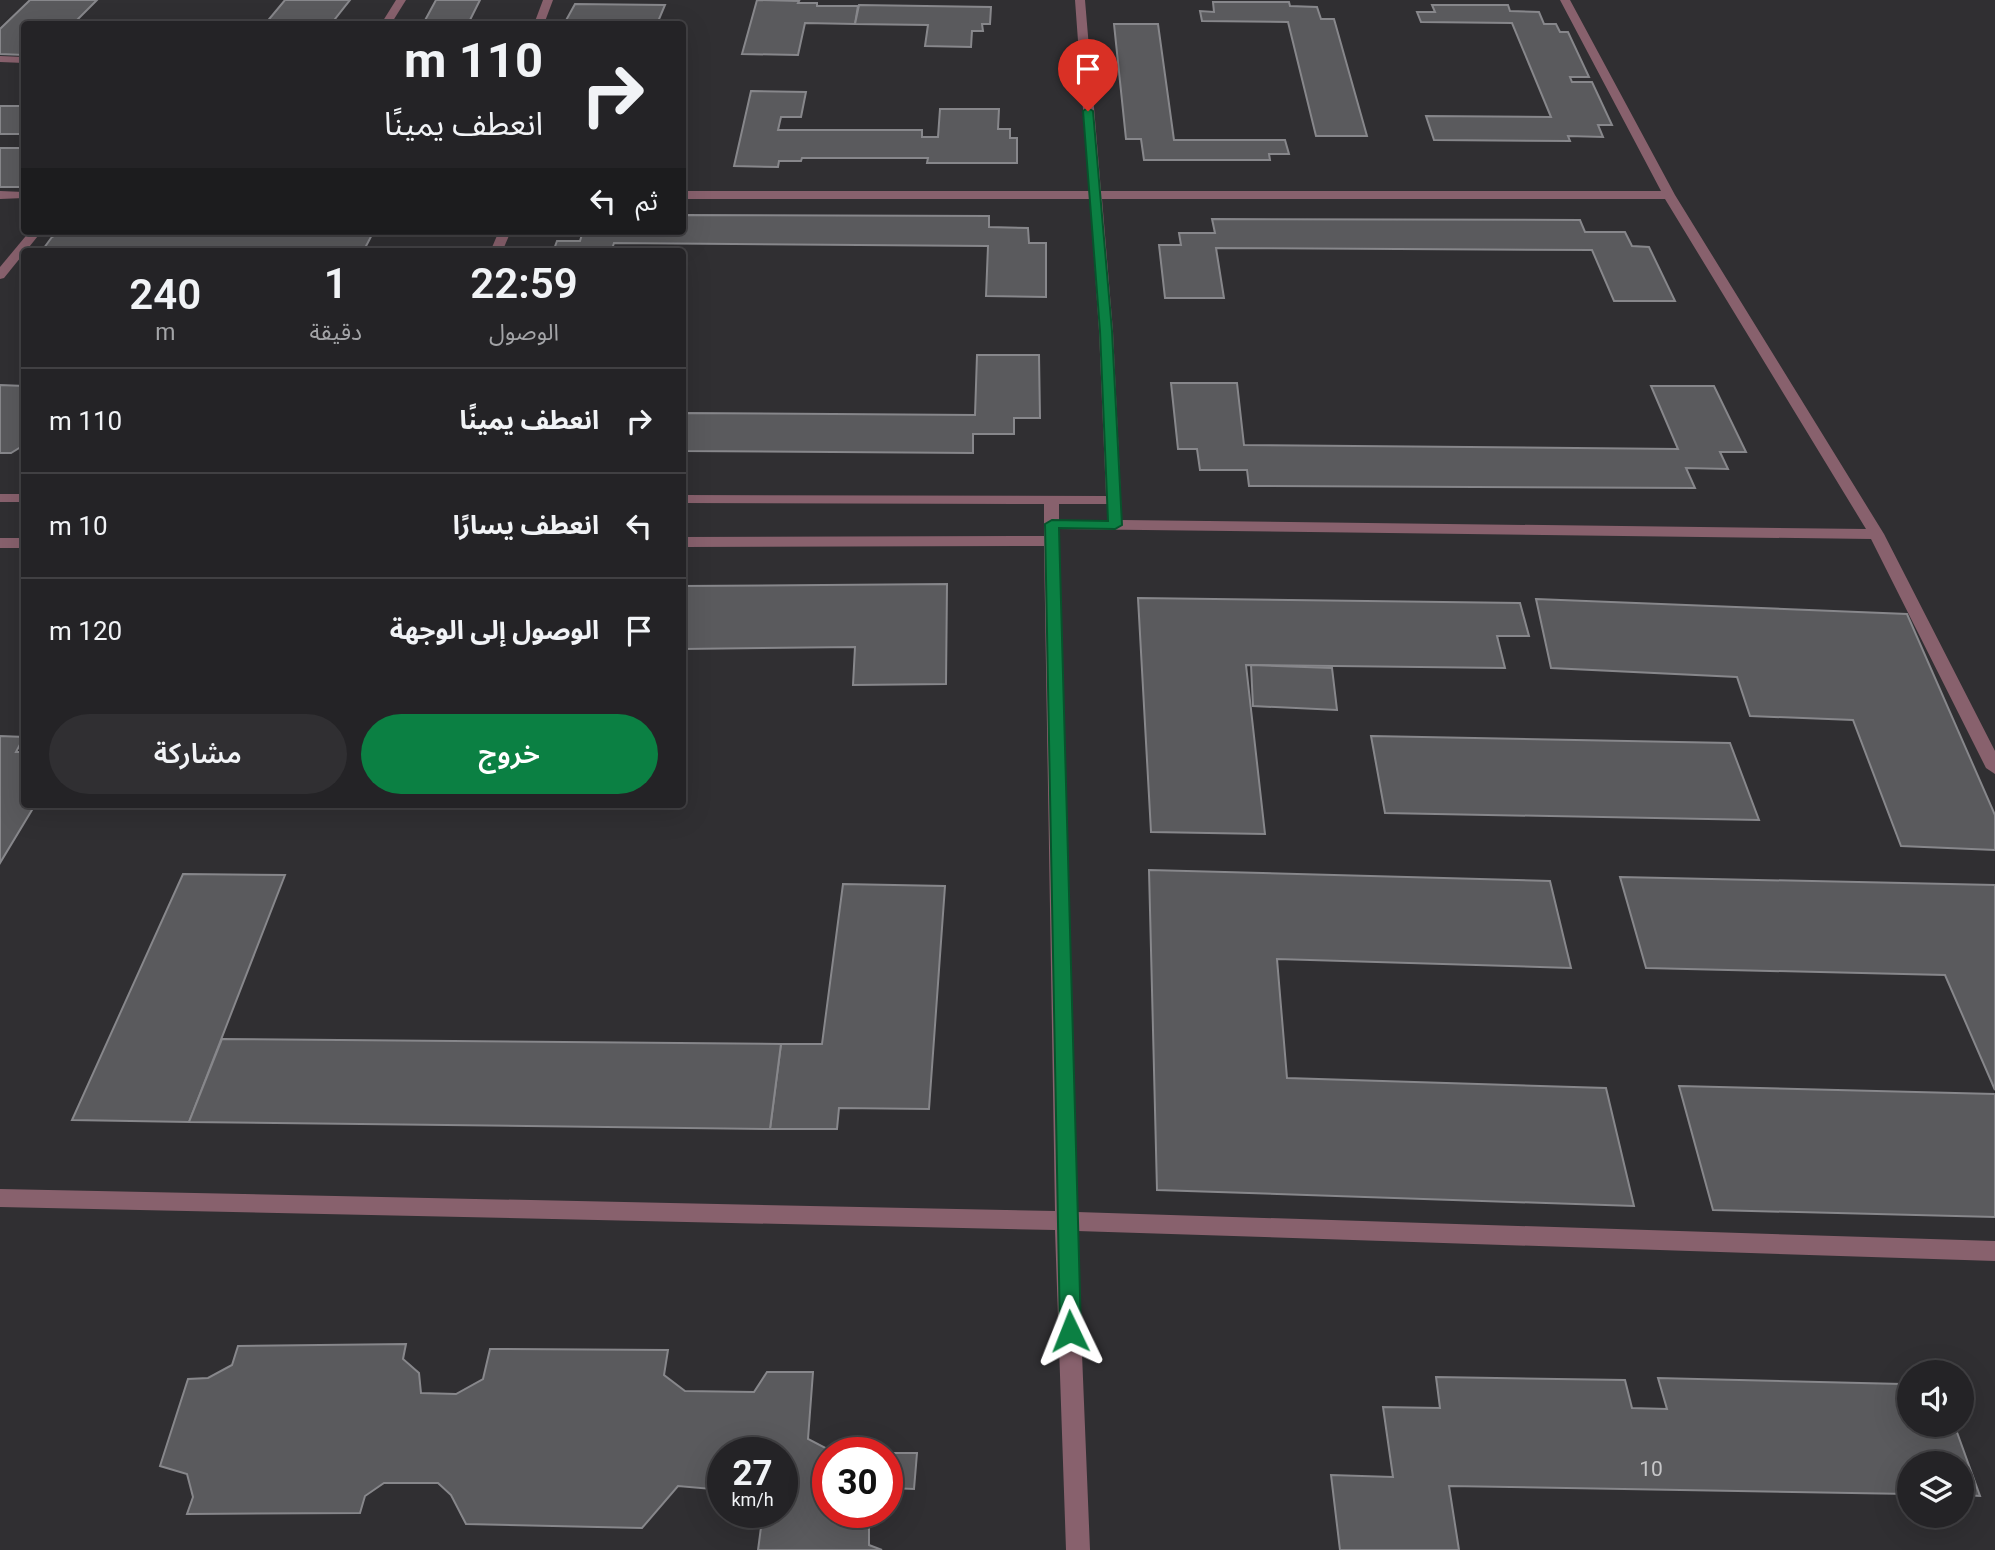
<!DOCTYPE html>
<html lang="ar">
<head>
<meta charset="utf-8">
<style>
  body { margin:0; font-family:Roboto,"Noto Sans Arabic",sans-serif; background:#302f32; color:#f1f3f6; direction:rtl; height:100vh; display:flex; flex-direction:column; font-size:26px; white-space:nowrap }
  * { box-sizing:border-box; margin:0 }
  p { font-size:23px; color:#a3a4a7 }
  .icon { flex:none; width:38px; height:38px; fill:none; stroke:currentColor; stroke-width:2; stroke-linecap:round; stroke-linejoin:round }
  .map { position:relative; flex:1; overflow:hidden; direction:ltr }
  .details { position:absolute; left:21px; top:248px; width:665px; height:560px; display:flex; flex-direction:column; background:#242326; border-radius:7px; box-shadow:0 7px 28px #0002,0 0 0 2px #414043; direction:rtl }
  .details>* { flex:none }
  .banner { position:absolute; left:21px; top:21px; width:665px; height:214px; border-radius:7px; box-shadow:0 7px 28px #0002,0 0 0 2px #414043; direction:rtl; background:#242326; color:#f1f3f6; overflow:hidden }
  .tools { position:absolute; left:1897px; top:1360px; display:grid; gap:14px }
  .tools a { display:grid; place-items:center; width:77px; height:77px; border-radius:50%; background:#242326; box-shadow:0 7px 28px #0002,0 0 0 2px #414043; font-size:35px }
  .speed { position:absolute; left:707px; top:1437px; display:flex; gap:14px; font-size:35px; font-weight:700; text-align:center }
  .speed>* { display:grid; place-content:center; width:91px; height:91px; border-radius:50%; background:#242326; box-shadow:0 7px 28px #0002,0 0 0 2px #414043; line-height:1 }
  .speed small { font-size:18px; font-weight:400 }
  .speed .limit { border:10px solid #d22; background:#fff; color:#111 }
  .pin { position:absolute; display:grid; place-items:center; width:60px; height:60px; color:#fff; margin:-72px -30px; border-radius:50% 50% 50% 0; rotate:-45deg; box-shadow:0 0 7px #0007 }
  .pin .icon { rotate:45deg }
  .me { position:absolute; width:77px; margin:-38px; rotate:358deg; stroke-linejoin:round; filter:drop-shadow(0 0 5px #0008) }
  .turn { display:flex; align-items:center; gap:24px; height:147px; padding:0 28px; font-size:32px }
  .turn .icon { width:91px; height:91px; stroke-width:2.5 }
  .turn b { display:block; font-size:49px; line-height:60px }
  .then { display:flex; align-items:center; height:66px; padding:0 28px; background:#0003; gap:14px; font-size:26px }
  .eta { display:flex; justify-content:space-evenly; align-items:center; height:119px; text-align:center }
  .eta b { font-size:42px; font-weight:600; line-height:49px }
  .button { display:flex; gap:14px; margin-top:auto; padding:14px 28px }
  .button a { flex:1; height:80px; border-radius:42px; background:#0b8043; color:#fff; font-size:28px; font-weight:600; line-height:80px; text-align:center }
  .button a+a { background:#302f32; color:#f1f3f6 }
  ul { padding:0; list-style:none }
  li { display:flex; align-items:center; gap:21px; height:105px; padding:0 28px; border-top:2px solid #414043 }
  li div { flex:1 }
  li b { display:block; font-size:26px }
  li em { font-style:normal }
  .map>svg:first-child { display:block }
  .building { fill:#5a5a5d; stroke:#87878b; stroke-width:2 }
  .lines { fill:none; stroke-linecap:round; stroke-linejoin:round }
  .minor { fill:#88616d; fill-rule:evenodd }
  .route { fill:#0b8043; stroke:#07532c; stroke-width:2 }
  .labels { text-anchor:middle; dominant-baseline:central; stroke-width:5; stroke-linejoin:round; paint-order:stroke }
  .near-number-label { font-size:21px; fill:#c7c7c9 }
</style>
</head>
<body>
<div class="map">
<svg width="1995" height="1550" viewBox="0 0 1995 1550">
  <rect width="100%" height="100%" fill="#302f32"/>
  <g class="building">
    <polygon points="30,0 97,0 73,24 24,24 24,55 0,54 0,29"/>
    <polygon points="285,0 350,0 331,24 265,24"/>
    <polygon points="436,0 480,0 468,24 423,24"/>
    <polygon points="757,0 799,1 798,3 817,3 817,6 858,6 855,24 805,23 798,55 742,54"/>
    <polygon points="1213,2 1289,2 1290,6 1317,7 1321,19 1334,19 1367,136 1316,136 1288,22 1202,21 1200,11 1214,12"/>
    <polygon points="575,4 665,5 657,24 564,24"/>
    <polygon points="859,5 991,7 990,24 982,24 983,31 972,31 971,47 925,46 928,25 855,24"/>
    <polygon points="1432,5 1508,5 1510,11 1539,12 1544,24 1556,24 1560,32 1568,32 1589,77 1570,77 1572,82 1592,82 1612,125 1598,125 1603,137 1568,136 1570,141 1434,140 1426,116 1551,117 1512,23 1421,22 1417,12 1435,12"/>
    <polygon points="1114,24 1158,24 1174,140 1285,140 1289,154 1269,154 1270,160 1144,160 1141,139 1126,139"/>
    <polygon points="751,91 806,92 801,117 781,117 778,130 922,130 922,137 938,137 940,109 999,109 998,129 1010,129 1010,138 1017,138 1017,163 927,163 928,158 802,158 801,161 779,161 778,167 734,166"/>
    <rect x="0" y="106" width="24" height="28"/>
    <rect x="0" y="148" width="24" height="39"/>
    <polygon points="682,215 989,216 989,227 1028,228 1029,243 1046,243 1046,297 986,296 988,246 614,243 611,252 553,252 557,241 580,241 583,231 682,231"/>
    <polygon points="1212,219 1580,220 1585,232 1625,232 1632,246 1649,247 1675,301 1614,301 1592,250 1216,248 1224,298 1165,298 1159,245 1181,245 1179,233 1215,233"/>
    <polygon points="63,231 308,231 338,234 374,231 365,248 422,248 420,252 41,252 52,237"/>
    <polygon points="977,355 1039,355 1040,418 1014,418 1014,434 973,434 973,453 682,451 682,413 975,415"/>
    <polygon points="1171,383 1237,383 1244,445 1678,449 1651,386 1714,386 1746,452 1720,452 1728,469 1686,468 1695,488 1249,486 1247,470 1200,470 1197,449 1178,449"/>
    <polygon points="0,385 24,386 24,445 11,453 0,453"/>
    <polygon points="947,584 946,684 853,685 855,647 682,649 682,586"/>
    <polygon points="1138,598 1520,603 1529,636 1497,636 1505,668 1246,665 1265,834 1151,832"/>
    <polygon points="1536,599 1907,614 1995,815 1995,850 1901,846 1853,720 1750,716 1737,677 1551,668"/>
    <polygon points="1251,665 1332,668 1337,710 1253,706"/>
    <polygon points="0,736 24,737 16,752 24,752 24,805 35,805 0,863"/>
    <polygon points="1371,736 1730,743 1759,820 1385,813"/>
    <polygon points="1149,870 1550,881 1571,968 1277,959 1287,1078 1606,1088 1634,1206 1157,1190"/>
    <polygon points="183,874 285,875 189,1122 72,1120"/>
    <polygon points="1620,877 1995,885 1995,1090 1945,975 1646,968"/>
    <polygon points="843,884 945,886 929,1109 839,1108 837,1129 770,1129 781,1044 822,1044"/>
    <polygon points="222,1039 781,1044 770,1129 189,1122"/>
    <polygon points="1679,1086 1995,1094 1995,1217 1713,1210"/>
    <polygon points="406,1344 403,1359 419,1373 421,1393 456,1394 483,1379 490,1349 668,1350 664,1375 685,1391 754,1392 767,1372 813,1372 808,1439 833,1452 863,1452 828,1452 828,1512 869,1512 869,1545 882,1550 758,1550 763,1512 782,1512 782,1452 723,1452 723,1490 678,1486 642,1528 466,1524 451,1495 438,1483 384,1483 365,1496 360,1513 187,1514 193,1497 187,1474 160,1466 188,1379 208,1378 232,1365 238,1346"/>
    <polygon points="1436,1377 1625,1380 1632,1408 1667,1409 1658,1378 1902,1384 1909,1403 1909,1424 1954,1424 1980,1496 1962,1495 1962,1463 1909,1463 1909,1494 1449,1486 1459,1550 1340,1550 1331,1475 1393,1477 1383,1407 1440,1408"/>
    <polygon points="887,1453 917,1453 914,1489 891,1488 887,1492"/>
  </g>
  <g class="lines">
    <g class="minor">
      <polygon points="396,0 406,0 391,24 381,24"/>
      <polygon points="543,0 553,0 544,24 534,24"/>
      <path d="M1075 0H1085L1101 191H1661L1560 0H1570L1675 195 1884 534 1995 751V774L1986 768 1871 539 1059 529 1077 1212 1995 1241V1261L1077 1231 1090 1550H1066L1055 1230 0 1207V1189L1055 1211 1044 546 682 547V537L1044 536V504L682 503V495L1106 496 1099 331 1090 199H682V191H1089ZM1102 199H1665L1866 529 1122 520 1113 331ZM1059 504H1107V520H1059Z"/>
      <polygon points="0,56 24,57 24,63 0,62"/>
      <polygon points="0,191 24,192 24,198 0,199"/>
      <polygon points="30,231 42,231 4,278 0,279 0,267"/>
      <polygon points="499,231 511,231 502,252 490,252"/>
      <rect x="0" y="494" width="24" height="8"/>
      <rect x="0" y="538" width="24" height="10"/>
    </g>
  </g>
  <polygon class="route" points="1088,108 1093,111 1112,331 1122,525 1115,529 1059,528 1081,1331 1077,1337 1070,1340 1063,1337 1060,1331 1045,524 1052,520 1108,521 1100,331 1083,111"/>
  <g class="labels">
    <g class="near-number-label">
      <text x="1651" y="1469">10</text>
    </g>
  </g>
</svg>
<div class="tools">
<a><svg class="icon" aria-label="sound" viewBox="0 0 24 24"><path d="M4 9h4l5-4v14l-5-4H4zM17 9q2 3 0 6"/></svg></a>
<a><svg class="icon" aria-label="layers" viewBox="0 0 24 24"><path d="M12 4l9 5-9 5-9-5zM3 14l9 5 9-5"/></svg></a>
</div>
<div class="speed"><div>27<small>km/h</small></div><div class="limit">30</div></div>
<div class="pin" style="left:1088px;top:111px;background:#d93025"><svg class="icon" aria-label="arrive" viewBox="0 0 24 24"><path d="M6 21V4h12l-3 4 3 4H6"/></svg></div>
<svg class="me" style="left:1070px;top:1331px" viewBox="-20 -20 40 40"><path d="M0-17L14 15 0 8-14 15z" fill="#0b8043" stroke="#fff" stroke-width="4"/></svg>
<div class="banner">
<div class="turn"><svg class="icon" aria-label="right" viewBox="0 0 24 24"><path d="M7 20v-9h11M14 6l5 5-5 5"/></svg><div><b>110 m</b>انعطف يمينًا</div></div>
<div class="then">ثم<svg class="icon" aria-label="left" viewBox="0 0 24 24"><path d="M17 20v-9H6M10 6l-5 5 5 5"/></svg></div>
</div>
<section class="details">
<div class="eta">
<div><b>22:59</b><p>الوصول</p></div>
<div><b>1</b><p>دقيقة</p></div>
<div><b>240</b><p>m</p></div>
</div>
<ul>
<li><svg class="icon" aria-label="right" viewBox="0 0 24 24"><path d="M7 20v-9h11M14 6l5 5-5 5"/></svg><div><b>انعطف يمينًا</b></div><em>110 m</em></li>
<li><svg class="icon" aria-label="left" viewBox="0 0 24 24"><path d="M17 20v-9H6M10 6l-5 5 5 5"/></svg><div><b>انعطف يسارًا</b></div><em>10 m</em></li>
<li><svg class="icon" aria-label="arrive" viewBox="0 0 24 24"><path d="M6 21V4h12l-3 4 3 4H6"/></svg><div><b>الوصول إلى الوجهة</b></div><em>120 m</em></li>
</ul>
<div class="button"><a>خروج</a><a>مشاركة</a></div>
</section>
</div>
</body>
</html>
